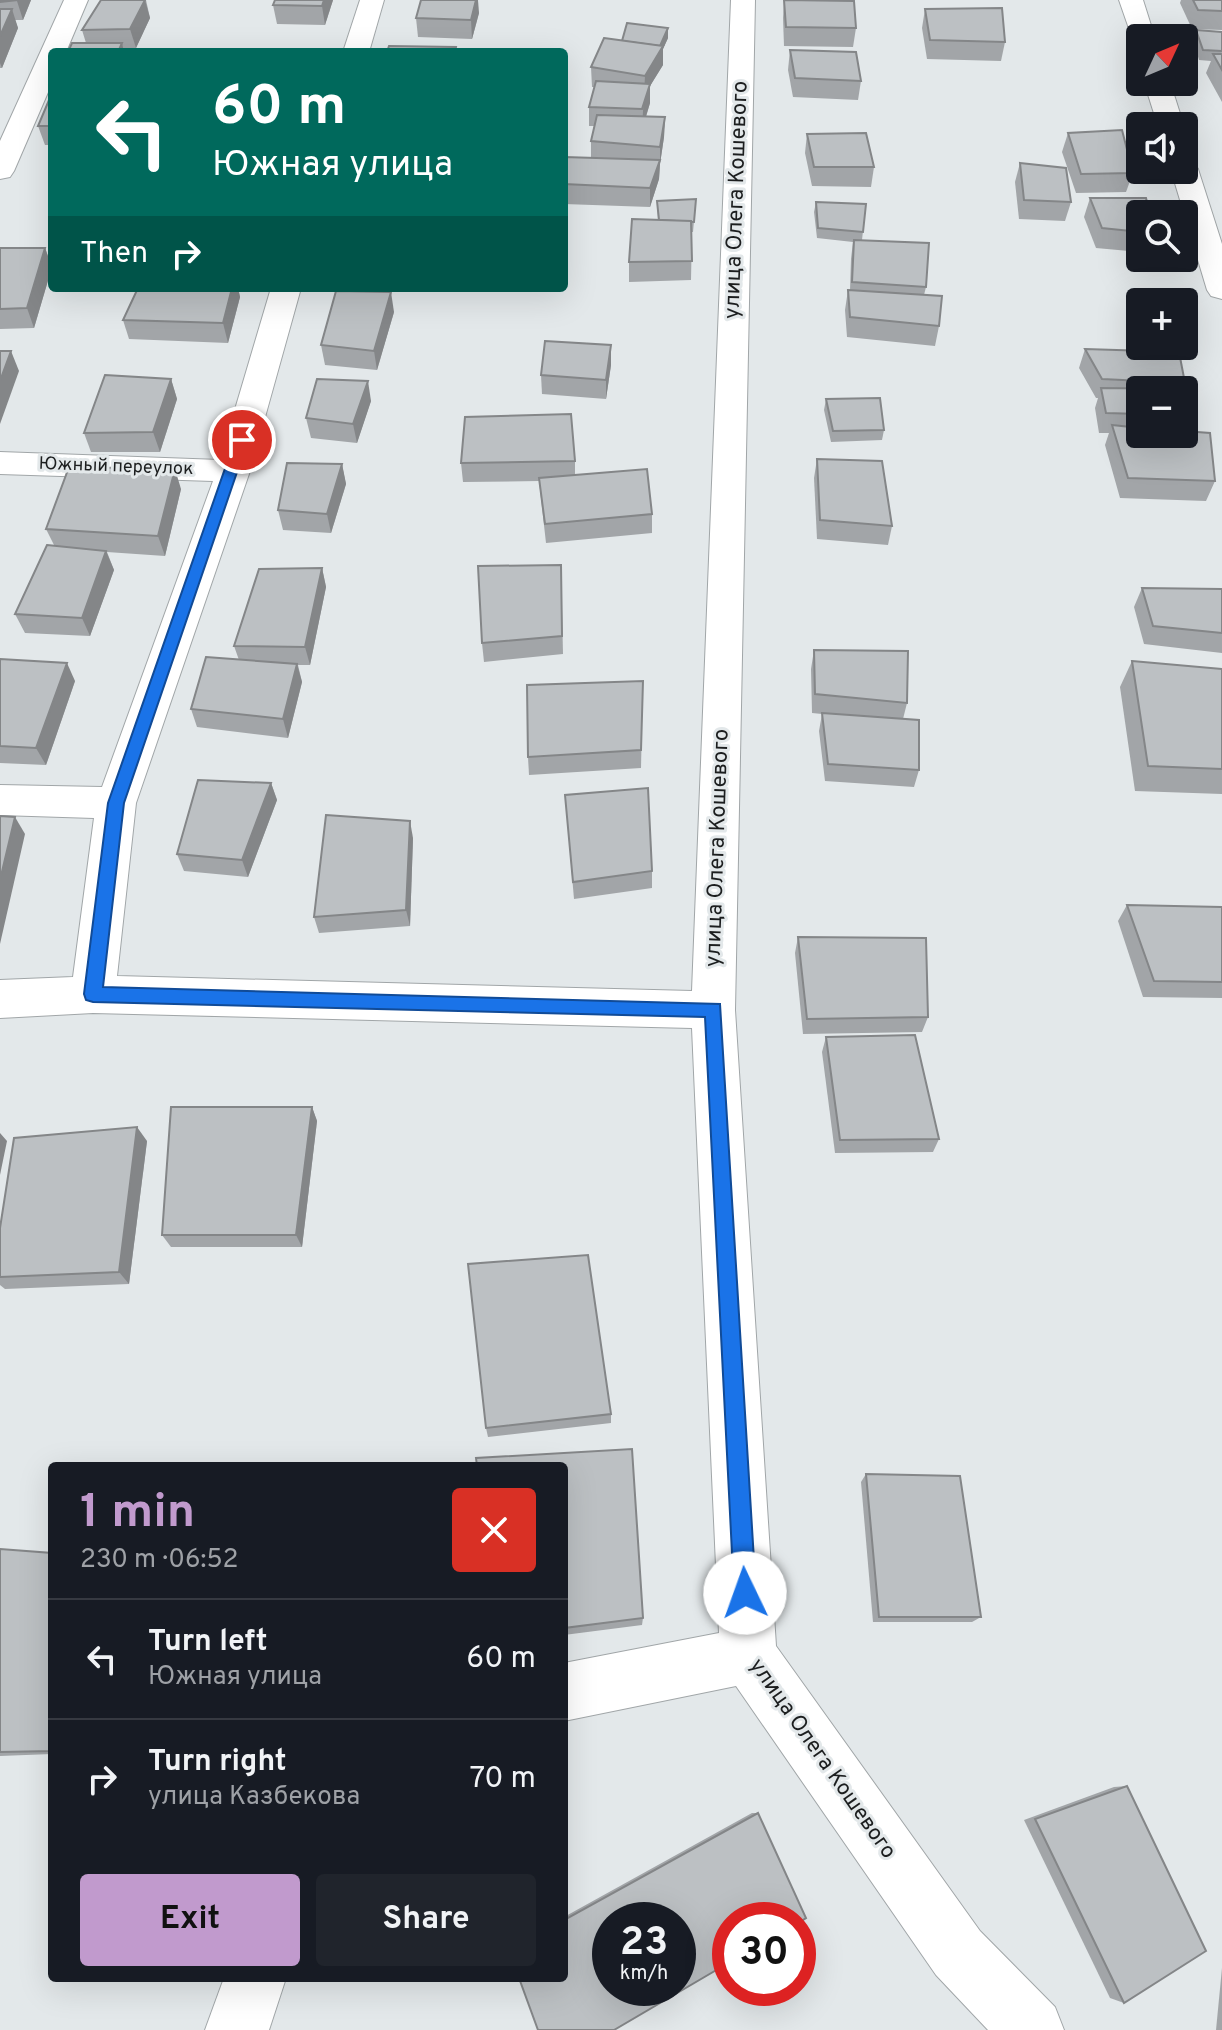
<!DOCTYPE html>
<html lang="en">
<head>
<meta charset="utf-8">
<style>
  body { margin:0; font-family:Overpass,sans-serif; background:#20242c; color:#f1f3f6; height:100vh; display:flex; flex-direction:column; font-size:30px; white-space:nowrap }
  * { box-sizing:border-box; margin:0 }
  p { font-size:26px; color:#9ea1a6 }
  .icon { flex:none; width:44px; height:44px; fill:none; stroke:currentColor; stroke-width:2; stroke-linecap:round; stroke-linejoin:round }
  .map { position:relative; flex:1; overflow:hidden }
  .panel { position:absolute; left:48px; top:1462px; width:520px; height:520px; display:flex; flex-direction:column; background:#171b24; border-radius:8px; box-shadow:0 8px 32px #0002 }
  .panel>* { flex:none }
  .banner { position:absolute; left:48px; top:48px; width:520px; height:244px; border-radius:8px; box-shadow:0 8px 32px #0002; background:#00695c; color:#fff; overflow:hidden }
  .needle { width:52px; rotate:46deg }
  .controls { position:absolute; left:1126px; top:24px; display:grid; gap:16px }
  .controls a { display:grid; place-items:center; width:72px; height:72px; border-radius:8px; background:#171b24; box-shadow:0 8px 32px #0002; font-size:40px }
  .speed { position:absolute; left:592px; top:1902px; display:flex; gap:16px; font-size:40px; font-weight:700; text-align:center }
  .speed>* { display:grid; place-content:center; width:104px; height:104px; border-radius:50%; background:#171b24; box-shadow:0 8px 32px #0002; line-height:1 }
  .speed small { font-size:20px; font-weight:400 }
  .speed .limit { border:12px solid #d22; background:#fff; color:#111 }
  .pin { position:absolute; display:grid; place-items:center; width:68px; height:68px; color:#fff; margin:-34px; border:4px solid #fff; border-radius:50%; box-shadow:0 2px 8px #0007 }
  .me { position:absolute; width:88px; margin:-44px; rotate:357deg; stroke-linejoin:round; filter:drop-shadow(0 0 6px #0008) }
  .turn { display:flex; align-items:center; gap:28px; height:168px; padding:0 32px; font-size:36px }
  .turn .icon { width:104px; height:104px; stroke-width:2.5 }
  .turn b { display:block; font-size:56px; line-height:68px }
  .then { display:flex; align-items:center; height:76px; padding:0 32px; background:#0003; gap:16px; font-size:30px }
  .round { display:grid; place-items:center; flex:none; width:84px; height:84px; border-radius:8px; background:#20242c }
  .head { display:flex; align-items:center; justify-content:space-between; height:136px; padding:0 32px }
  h1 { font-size:48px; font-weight:700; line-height:60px; color:#c19acd }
  .button { display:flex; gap:16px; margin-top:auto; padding:16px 32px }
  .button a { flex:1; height:92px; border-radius:8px; background:#c19acd; color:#111; font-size:32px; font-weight:700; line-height:92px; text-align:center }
  .button a+a { background:#20242c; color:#f1f3f6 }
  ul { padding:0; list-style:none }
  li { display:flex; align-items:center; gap:24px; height:120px; padding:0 32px; border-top:2px solid #363941 }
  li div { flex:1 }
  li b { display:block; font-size:30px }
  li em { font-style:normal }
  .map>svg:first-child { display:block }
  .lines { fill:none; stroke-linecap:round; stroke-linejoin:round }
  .minor-casing { stroke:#a1a6a8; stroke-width:2 }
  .minor { fill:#fff; fill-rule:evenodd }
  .wall { fill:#a2a5a8 }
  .shaded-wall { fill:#848688 }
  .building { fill:#bcc0c3; stroke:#848688; stroke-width:2; fill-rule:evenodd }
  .route { fill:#1a73e8; stroke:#114b97; stroke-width:2 }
  .labels { text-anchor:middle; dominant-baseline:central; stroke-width:6; stroke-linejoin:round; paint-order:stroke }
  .far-street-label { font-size:18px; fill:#1c1e1f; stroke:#e3e8ea }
  .street-label { font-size:22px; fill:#1c1e1f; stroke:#e3e8ea }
</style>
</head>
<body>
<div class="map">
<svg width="1222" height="2030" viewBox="0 0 1222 2030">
  <rect width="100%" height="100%" fill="#e3e8ea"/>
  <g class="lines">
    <defs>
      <g id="minor">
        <polygon points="64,0 88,0 66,52 52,52 52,83 14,171 10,177 0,179 0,141"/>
        <polygon points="360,0 384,0 369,52 343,52"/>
        <polygon points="731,0 755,0 735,1010 776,1646 980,1931 1055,2007 1064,2030 988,2030 936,1975 736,1686 564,1721 564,1663 719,1633 692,1028 93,1013 0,1018 0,980 73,977 94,818 0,815 0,785 102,787 213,481 0,474 0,452 220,460 271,288 301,288 250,471 136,803 117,976 692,991"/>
        <polygon points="1119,0 1143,0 1155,38 1140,38 1140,45 1134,43"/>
        <polygon points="1144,82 1170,82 1184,126 1158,126"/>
        <polygon points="1184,161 1194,163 1198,169 1222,244 1222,299 1211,296 1207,290 1171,170 1184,170"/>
        <polygon points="224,1978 286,1978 269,2030 205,2030"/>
      </g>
    </defs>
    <use href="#minor" class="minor-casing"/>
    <use href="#minor" class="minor"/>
  </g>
  <g class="wall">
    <polygon points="0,0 31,0 23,20 15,20 18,28 2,68 0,68"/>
    <polygon points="101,0 146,0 150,18 136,48 123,49 124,52 68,52 86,43 82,30"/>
    <polygon points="333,0 325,25 277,24 273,5"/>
    <polygon points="784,0 856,28 853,47 784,46 783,18"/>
    <polygon points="1181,0 1222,0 1222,30 1192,29 1180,3"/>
    <polygon points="925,9 1005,42 1001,61 927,59 922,28"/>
    <polygon points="479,13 472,39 418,37 416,18"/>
    <polygon points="1196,30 1222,32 1222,102 1206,73 1211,61 1199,60 1193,40"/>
    <polygon points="668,38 663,49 663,65 650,86 650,103 646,117 665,117 664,137 660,164 659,179 650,207 564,204 564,157 591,157 591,141 595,126 589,126 589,107 594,87 592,87 591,67 622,41"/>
    <polygon points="790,50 861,81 858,100 793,97 788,70"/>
    <polygon points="52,93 52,145 45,145 38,126"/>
    <polygon points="1068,133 1133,173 1126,192 1076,193 1062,152"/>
    <polygon points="807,134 874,167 871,187 812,186 805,153"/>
    <polygon points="1020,163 1071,202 1065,221 1019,219 1015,182"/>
    <polygon points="1090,198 1140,214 1140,252 1096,248 1084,217"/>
    <polygon points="696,199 693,232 692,232 691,280 629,282 629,262 658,220 657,201"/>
    <polygon points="816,202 866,204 862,240 926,287 924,295 939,326 935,346 847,337 845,310 848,290 850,291 851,259 853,242 817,238 814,212"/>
    <polygon points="0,248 45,248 52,267 34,328 0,329"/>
    <polygon points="138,288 238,288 240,297 228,343 129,339 123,320"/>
    <polygon points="394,312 377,370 325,365 321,345"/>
    <polygon points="1085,349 1179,352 1185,383 1183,389 1184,389 1188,416 1184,426 1184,390 1140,390 1140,434 1184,434 1184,431 1210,433 1215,481 1206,501 1120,498 1105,445 1109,433 1099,433 1095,408 1098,398 1096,398 1079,368"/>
    <polygon points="611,365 606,399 542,394 541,375"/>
    <polygon points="171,379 177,399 160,452 91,452 84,433"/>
    <polygon points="826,399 884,430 882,440 831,442 824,410"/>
    <polygon points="371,401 357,443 311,438 306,418"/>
    <polygon points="817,459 892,526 888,545 817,539 814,478"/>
    <polygon points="575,461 575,475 652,514 652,533 546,543 539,481 463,482 461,463"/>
    <polygon points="342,464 346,484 331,533 283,530 278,510"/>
    <polygon points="181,489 165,556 107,552 114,570 90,636 25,633 15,614 54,545 46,529"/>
    <polygon points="561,565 563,654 484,662 482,643"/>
    <polygon points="322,568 326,587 310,665 298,665 302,682 288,738 197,727 191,709 239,660 234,646"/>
    <polygon points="1142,588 1222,589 1222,653 1144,644 1134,607"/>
    <polygon points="814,650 907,703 903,719 919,770 914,787 825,781 819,731 822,714 812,713 811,669"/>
    <polygon points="0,659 75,681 46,765 0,763"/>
    <polygon points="1132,661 1222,669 1222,794 1135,791 1120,687"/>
    <polygon points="643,681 641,768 529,775 528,757"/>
    <polygon points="271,783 277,800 248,877 184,871 177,854"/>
    <polygon points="565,795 652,871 652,888 574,899"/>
    <polygon points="413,838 410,926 319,933 314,917"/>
    <polygon points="1127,905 1222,907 1222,998 1143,997 1118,921"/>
    <polygon points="798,937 928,1017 922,1032 803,1034 795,953"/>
    <polygon points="826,1037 939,1139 933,1152 835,1153 822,1052"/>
    <polygon points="312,1107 317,1121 302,1247 171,1247 162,1235"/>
    <polygon points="147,1141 129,1284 5,1289 0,1285 0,1228"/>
    <polygon points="611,1414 611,1423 488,1437 486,1428"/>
    <polygon points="564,1466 643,1618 642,1625 564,1635"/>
    <polygon points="866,1474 981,1617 972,1622 873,1622 861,1482"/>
    <polygon points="0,1549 52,1553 52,1754 0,1756"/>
    <polygon points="1127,1786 1124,2003 1110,1998 1024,1820 1114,1787"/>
    <polygon points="752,1813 758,1813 564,1978 564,1917"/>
    <polygon points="1222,1968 1222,2030 1216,2030"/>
  </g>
  <g class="shaded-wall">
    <polygon points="18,0 31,0 23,20 17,1"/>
    <polygon points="145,0 150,18 136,48 130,29"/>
    <polygon points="324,0 333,0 325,25 322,6"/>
    <polygon points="476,0 478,0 479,13 472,39 471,20"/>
    <polygon points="12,9 18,28 2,68 0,63 0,36"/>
    <polygon points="668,28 668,38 663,49 663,65 650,86 650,103 642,129 645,76"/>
    <polygon points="122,43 124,52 118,52"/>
    <polygon points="665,117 664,137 660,164 659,179 650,207 650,188 660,161 660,147"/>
    <polygon points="45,248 52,267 34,328 27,308"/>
    <polygon points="232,288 238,288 240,297 228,343 223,323"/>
    <polygon points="391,292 394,312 377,370 374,351"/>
    <polygon points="611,345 611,365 606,399 606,380"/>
    <polygon points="11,351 19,371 0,424 0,381"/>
    <polygon points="171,379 177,399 160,452 153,432"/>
    <polygon points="368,381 371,401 357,443 353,424"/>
    <polygon points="342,464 346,484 331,533 327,514"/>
    <polygon points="175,469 181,489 165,556 158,536"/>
    <polygon points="106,551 114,570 90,636 82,618"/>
    <polygon points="322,568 326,587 310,665 305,647"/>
    <polygon points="67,663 75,681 46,765 36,748"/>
    <polygon points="297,664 302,682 288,738 283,719"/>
    <polygon points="271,783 277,800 248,877 242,860"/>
    <polygon points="15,817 25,834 0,944 0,880"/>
    <polygon points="410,821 413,838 410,926 406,910"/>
    <polygon points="312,1107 317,1121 302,1247 296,1235"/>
    <polygon points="137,1127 147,1141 129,1284 119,1272"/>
    <polygon points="0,1133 7,1141 0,1175"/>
  </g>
  <g class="building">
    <polygon points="0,0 18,0 0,2"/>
    <polygon points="101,0 145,0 130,29 82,30"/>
    <polygon points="275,0 324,0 322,6 273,5"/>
    <polygon points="421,0 476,0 471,20 416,18"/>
    <polygon points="784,0 854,1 856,28 786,27"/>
    <polygon points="1193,0 1222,0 1222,11 1198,10"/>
    <polygon points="1002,8 1005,42 930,40 925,9"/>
    <polygon points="0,9 12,9 0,36"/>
    <polygon points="627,23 668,28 660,46 622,41"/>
    <polygon points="1196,30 1222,32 1222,51 1203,50"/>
    <polygon points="604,38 663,46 645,76 591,67"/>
    <polygon points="72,43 122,43 118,52 68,52"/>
    <polygon points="389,46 456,47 455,52 387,52"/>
    <polygon points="790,50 856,52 861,81 795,78"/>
    <polygon points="1213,54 1222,54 1222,70"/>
    <polygon points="596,81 650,84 642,109 589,107"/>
    <polygon points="52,93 52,126 38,126"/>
    <polygon points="597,115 665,117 660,147 591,141"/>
    <polygon points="1122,130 1133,173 1081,174 1068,133"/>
    <polygon points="866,133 874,167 814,167 807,134"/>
    <polygon points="564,157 660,160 650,188 564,184"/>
    <polygon points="1020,163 1066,168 1071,202 1024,200"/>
    <polygon points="1090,198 1146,198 1150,214 1140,214 1140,232 1102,228"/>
    <polygon points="696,199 694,222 659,220 657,201"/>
    <polygon points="816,202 866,204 863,232 818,228"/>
    <polygon points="632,219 691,221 692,261 629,262"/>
    <polygon points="854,240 929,243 926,287 852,282"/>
    <polygon points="0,248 45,248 27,308 0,309"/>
    <polygon points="138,288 232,288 223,323 123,320"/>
    <polygon points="848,290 942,296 939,326 850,317"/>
    <polygon points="336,291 391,292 374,351 321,345"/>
    <polygon points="545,341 611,345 606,380 541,375"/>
    <polygon points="1085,349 1179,352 1185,383 1102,379"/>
    <polygon points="0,351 11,351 0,381"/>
    <polygon points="105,375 171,379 153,432 84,433"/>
    <polygon points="317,379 368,381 353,424 306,418"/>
    <polygon points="1101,388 1184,389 1188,416 1184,416 1184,390 1140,390 1140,414 1106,413"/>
    <polygon points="880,398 884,430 833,431 826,399"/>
    <polygon points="571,414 575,461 461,463 465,417"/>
    <polygon points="1112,425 1140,428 1140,434 1184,434 1184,431 1210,433 1215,481 1128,478"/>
    <polygon points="817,459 882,461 892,526 820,520"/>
    <polygon points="287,463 342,464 327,514 278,510"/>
    <polygon points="69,467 175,469 158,536 46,529"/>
    <polygon points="647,469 652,514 545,524 539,478"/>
    <polygon points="47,545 106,551 82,618 15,614"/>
    <polygon points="561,565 562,636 482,643 478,566"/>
    <polygon points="322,568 305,647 234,646 259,569"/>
    <polygon points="1142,588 1222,589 1222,633 1153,626"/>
    <polygon points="814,650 908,651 907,703 815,694"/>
    <polygon points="206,657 297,664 283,719 191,709"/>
    <polygon points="0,659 67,663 36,748 0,746"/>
    <polygon points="1132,661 1222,669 1222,769 1148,766"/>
    <polygon points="643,681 641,750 528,757 527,685"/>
    <polygon points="822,713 919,720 919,770 828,764"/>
    <polygon points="198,780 271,783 242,860 177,854"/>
    <polygon points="648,788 652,871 573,882 565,795"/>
    <polygon points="326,815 410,821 406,910 314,917"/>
    <polygon points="0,816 15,817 0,880"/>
    <polygon points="1127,905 1222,907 1222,982 1154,981"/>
    <polygon points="798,937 926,938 928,1017 807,1019"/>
    <polygon points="915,1035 939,1139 840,1140 826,1037"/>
    <polygon points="171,1107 312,1107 296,1235 162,1235"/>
    <polygon points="137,1127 119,1272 0,1277 0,1228 14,1138"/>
    <polygon points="588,1255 611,1414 486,1428 468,1264"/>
    <polygon points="632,1449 643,1618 564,1628 564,1466 477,1466 476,1458"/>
    <polygon points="866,1474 960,1476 981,1617 879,1617"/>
    <polygon points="0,1549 52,1553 52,1751 0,1752"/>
    <polygon points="1127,1786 1206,1951 1124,2003 1035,1819"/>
    <path d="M758 1813 806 1918 798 1923V1920H730V1962L614 2030H538L519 1978H564V1920ZM610 1920H678V1988H610Z"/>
  </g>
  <polygon class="route" points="242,436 248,440 124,803 103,987 720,1004 756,1593 753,1601 745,1605 737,1601 734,1593 705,1017 93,1002 86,1000 84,994 108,803 235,440"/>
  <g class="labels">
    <g class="far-street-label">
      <text transform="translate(116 467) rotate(2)">Южный переулок</text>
    </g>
    <g class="street-label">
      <text transform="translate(737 200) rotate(-88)">улица Олега Кошевого</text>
      <text transform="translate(718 848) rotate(-88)">улица Олега Кошевого</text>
      <text transform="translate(822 1759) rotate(55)">улица Олега Кошевого</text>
    </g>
  </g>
</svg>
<div class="controls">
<a><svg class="needle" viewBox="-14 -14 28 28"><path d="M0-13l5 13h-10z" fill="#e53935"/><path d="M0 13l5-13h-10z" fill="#9ea1a6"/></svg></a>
<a><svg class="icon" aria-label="sound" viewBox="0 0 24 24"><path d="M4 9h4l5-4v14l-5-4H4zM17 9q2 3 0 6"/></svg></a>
<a><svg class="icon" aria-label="search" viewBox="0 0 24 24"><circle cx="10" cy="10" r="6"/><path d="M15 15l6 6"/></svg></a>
<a>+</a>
<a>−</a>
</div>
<div class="speed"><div>23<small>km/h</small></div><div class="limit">30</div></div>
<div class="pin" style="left:242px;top:440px;background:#d93025"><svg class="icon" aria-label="arrive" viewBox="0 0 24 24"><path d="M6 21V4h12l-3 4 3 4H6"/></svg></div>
<svg class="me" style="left:745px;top:1593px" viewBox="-20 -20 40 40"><circle r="19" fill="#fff"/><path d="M0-13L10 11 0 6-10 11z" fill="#1a73e8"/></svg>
<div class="banner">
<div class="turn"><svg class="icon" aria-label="left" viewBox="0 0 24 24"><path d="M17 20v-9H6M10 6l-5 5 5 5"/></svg><div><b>60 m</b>Южная улица</div></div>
<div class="then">Then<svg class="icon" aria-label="right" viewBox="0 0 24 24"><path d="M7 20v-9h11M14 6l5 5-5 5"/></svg></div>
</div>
<section class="panel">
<div class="head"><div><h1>1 min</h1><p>230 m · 06:52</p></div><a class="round" style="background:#d93025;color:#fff"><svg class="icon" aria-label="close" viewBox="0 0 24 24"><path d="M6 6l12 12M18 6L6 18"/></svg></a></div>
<ul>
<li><svg class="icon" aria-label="left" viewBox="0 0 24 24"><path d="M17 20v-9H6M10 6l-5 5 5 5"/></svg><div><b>Turn left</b><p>Южная улица</p></div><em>60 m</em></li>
<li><svg class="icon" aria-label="right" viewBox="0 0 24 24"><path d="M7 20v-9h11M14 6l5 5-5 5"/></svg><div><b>Turn right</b><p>улица Казбекова</p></div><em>70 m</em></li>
</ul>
<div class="button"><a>Exit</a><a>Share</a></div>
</section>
</div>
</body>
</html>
